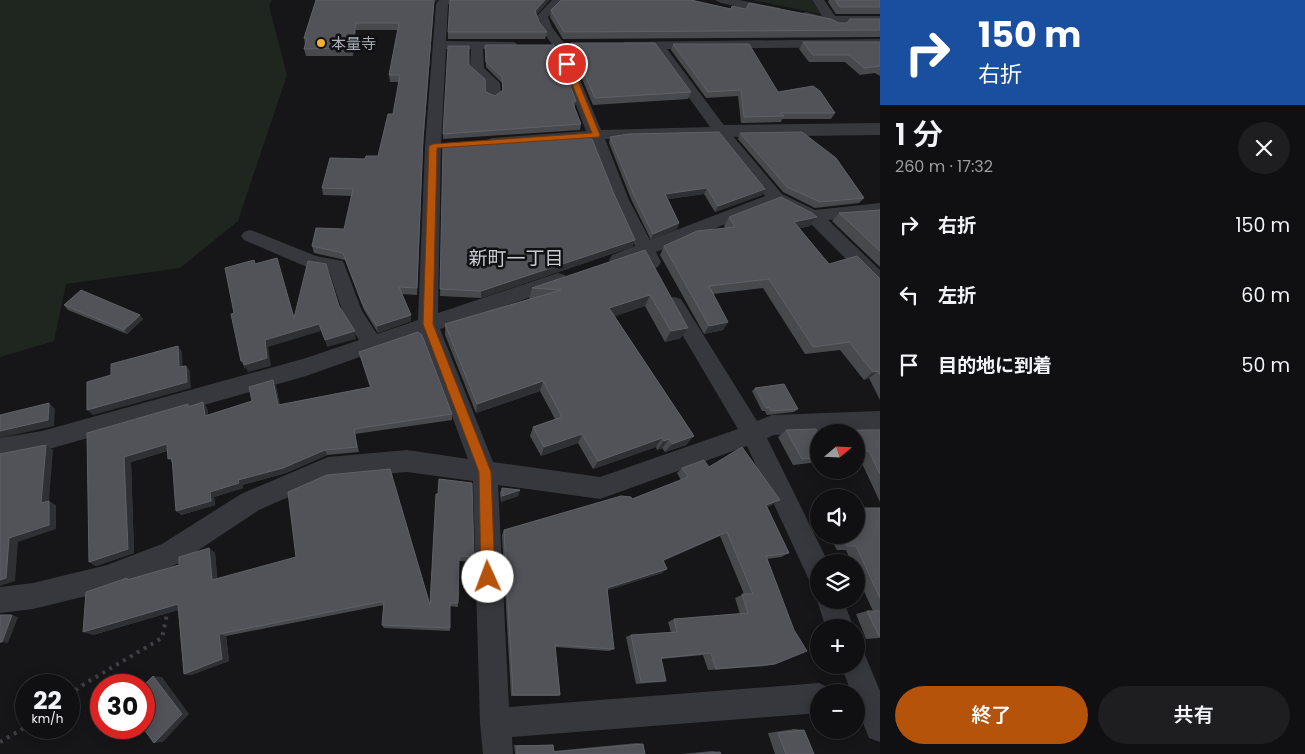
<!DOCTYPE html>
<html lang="ja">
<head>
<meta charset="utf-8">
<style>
  body { margin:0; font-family:Poppins,"Noto Sans JP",sans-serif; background:#1e1e20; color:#f1f3f6; height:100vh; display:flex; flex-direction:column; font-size:19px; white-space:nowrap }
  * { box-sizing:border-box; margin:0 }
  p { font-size:16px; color:#9c9d9f }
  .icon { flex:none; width:28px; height:28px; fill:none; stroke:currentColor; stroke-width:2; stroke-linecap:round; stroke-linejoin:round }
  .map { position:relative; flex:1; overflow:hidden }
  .drawer { display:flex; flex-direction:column; background:#101012; width:425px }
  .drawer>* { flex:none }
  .hud { background:#1a4fa0; color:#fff; overflow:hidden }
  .needle { width:32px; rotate:71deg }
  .buttons { position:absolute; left:810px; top:424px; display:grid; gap:10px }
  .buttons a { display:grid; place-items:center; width:55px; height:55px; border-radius:50%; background:#101012; box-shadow:0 2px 12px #0003,0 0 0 1px #303032; font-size:25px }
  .speed { position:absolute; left:15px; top:674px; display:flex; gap:10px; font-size:25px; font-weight:700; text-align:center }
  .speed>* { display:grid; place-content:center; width:65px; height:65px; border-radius:50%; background:#101012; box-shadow:0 2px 12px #0003,0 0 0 1px #303032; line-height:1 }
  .speed small { font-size:12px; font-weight:400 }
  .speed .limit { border:8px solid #d22; background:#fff; color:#111 }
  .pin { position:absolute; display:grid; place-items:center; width:42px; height:42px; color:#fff; margin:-21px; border:2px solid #fff; border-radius:50%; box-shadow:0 1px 5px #0007 }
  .me { position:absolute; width:55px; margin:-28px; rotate:358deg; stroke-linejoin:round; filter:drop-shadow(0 0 4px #0008) }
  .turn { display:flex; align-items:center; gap:18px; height:105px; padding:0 15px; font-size:22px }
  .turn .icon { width:65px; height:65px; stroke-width:2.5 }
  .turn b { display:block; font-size:35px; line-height:42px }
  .round { display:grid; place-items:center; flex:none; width:52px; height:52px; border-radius:26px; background:#1e1e20 }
  .summary { display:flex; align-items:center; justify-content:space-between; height:85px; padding:0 15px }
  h1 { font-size:30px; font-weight:600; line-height:38px }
  .cta { display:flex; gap:10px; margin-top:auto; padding:10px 15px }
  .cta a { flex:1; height:58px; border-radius:30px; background:#b45309; color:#fff; font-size:20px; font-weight:600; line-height:58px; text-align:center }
  .cta a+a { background:#1e1e20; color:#f1f3f6 }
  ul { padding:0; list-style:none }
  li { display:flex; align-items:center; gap:15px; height:70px; padding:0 15px }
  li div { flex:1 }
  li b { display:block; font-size:19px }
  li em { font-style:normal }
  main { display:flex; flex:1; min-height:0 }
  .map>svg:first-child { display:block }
  .green { fill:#1e261f }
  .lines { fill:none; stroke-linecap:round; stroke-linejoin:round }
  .path { stroke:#3d3f44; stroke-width:4; stroke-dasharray:3 5; stroke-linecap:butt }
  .minor { fill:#37383d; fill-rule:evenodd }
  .tertiary { fill:#37383d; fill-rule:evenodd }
  .wall { fill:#47494d }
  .shaded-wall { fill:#2f3033 }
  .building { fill:#525359; stroke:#5f6168 }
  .route { fill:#b45309; stroke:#753606 }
  .poi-dot { fill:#f2b134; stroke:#111113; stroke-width:2 }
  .labels { text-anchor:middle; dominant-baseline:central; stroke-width:5; stroke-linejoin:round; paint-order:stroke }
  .far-poi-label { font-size:15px; fill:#a8adb8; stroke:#111113; text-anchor:start }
  .neighbourhood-label { font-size:19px; fill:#c9ccd4; stroke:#111113 }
</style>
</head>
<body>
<main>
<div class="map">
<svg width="880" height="754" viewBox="0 0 880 754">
  <rect width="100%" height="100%" fill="#161618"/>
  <g class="green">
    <polygon points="0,0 272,0 269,6 287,75 238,221 180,268 66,284 54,341 0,357"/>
    <polygon points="752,0 811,0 821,14"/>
  </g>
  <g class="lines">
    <g class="path">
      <polyline points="69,695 84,684 162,638 168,609"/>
      <polyline points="0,742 26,727"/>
    </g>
    <g class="minor">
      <polygon points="439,0 452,0 448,5 446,41 514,42 520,46 514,50 483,49 484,68 500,83 501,96 494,100 487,96 486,84 470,69 471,49 446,49 441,146 438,313 558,273 565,275 567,280 565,285 440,329 493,462 600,477 738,429 664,304 667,299 674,297 681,299 757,421 772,415 880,411 880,431 774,435 767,438 828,562 819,562 819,586 810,582 747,446 600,499 498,485 509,707 819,683 829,688 831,692 819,692 819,713 512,737 513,754 483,754 480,723 473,481 407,472 329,479 259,510 179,563 170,567 107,591 33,609 0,613 0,587 33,583 107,565 162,544 241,494 328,457 407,450 468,459 422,335 306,376 42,451 0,458 0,438 42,431 306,358 359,340 343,313 329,271 307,267 244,240 241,236 244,232 250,230 256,232 316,256 343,261 362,311 377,334 418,320 425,146 436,4"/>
      <path d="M552 0H564L548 17 552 27 566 46 601 130 710 127 654 49 624 48 623 45 624 42 880 39V47L667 49 726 128 782 194 815 210 880 203V215L828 220 880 270V288L873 286 807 220 775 204 656 252 661 262 658 267 652 269 646 267 641 258 618 267 612 265 609 260 612 255 635 246 613 200 590 140 492 148 487 146 484 143 487 140 492 138 586 131 554 47 540 28 536 17ZM717 136 765 196 650 240 629 200 605 139Z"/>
      <polygon points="715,0 739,0 780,8 782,11 776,15 721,3"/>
      <path d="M812 0H824L835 16H880V24H844L843 28C839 29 809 20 802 19L800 16 802 13 806 12 822 16Z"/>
      <polygon points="819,595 819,600 843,600 854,628 826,628 817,600"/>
      <polygon points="856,651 865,655 880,691 880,742 869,738 856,705 856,692 851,692 841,665 856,665"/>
    </g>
    <polygon class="tertiary" points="880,123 880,135 721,137 714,135 711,131 714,127 721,125"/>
  </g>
  <g class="wall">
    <polygon points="316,0 434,4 423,146 417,295 402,294 411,321 378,333 364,310 345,260 314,253 312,246 344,229 352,196 323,195 322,188 365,159 378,156 393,114 399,82 390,82 389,75 398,30 356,30 353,56 306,56 304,49 305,45 304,38"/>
    <polygon points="829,0 880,0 880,14 836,14 828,2"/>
    <polygon points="731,9 746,9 839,23 847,23 880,19 880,37 563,39 550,17 551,10"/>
    <polygon points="537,15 539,22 547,32 545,39 448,39 448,32"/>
    <polygon points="803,42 880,42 880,76 875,73 860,75 845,62 809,62 799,49"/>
    <polygon points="571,43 691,92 688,99 593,105 570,50"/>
    <polygon points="673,44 778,92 835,113 831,119 782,119 781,122 741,123 738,96 706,98 671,50"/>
    <polygon points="485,45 576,101 575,106 574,107 581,124 580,130 443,139 443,134 469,65 486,92 495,96 502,91 502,83 486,67"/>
    <polygon points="740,133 864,198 859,203 815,208 783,192 738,139"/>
    <polygon points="610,137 762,195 715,212 704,194 668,199 679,223 677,229 651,240 631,199 609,143"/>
    <polygon points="443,145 614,194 635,240 632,247 481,298 440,296"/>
    <polygon points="880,210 880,267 832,221 839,213"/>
    <polygon points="729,217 817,217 810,226 799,228 829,264 880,279 880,400 869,378 864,380 840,350 805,354 763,288 713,294 728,322 723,330 704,334 660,255 664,246 725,228 724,226"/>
    <polygon points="645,250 681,338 665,342 645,306 614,316 694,436 686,445 665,452 662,448 657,450 656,447 593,469 578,443 541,456 530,436 533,427 555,419 540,391 476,413 445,335 445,324 529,299 532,288"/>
    <polygon points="64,305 143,319 127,334 68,310"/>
    <polygon points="359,352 452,414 452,420 355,434 359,452 327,455 286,473 242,485 243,488 214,497 215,505 181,515 172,463 167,451 131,462 134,553 96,566 89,562 87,433 203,402 207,408 208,415 252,401 273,380 276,387 280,405 370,388"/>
    <polygon points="755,388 798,409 794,412 767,415 765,411 762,411 752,391"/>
    <polygon points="786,430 819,434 819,462 793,465 778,437"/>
    <polygon points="880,430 880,502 859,457 856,458 856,432"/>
    <polygon points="709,467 772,505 767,507 789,553 781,557 767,559 775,664 766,666 708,670 703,655 661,659 666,681 660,682 636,684 626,637 631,635 671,632 668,622 674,619 740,614 735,598 744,594 720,536 663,561 662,573 607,590 614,649 609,651 555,647 560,695 557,696 511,696 502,535 504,530 632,499 681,480 677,473 682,468"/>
    <polygon points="502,488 520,490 518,496 501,502 500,493"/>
    <polygon points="436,494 474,557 473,562 459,561 458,603 458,607 450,606 450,631 384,628 382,625 384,605 226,636 229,661 191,675 184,674 178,610 93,635 127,578 130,579 179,565 209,548 215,553 217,578 430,605"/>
    <polygon points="880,508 880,638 866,639 856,614 867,611 873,611 856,574 856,562 851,562 846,550 837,550 829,535 856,535"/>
    <polygon points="794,729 804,730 814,754 775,754 768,733"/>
    <polygon points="637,743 643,744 645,754 515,754 514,745 553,745 554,751"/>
    <polygon points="712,751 720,752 721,754 681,754"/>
  </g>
  <g class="shaded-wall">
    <polygon points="434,0 437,0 434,4 423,146 417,295 423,138"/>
    <polygon points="545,0 550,0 534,18 535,11"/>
    <polygon points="356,23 356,30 353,56 352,48"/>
    <polygon points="707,188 704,194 663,200 665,194"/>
    <polygon points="765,189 762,195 715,212 718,206"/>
    <polygon points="817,217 810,226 788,231 794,222"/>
    <polygon points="679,223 677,229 651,240 653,234"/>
    <polygon points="635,240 632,247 481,298 481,291"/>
    <polygon points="650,295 645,306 605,320 609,308"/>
    <polygon points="140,315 143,319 127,334 124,330"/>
    <polygon points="411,315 411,321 378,333 377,326"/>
    <polygon points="728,322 723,330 704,334 709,326"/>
    <polygon points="319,324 321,331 268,347 271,366 248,372 246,368 245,369 241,361 243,361 265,340"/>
    <polygon points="688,328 681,338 665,342 671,331"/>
    <polygon points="355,331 356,339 327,347 325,340"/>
    <polygon points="178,346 182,352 183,373 179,367"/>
    <polygon points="186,366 190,371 191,388 93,415 87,410"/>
    <polygon points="878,371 869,378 864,380 873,372"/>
    <polygon points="273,380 276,387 281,411 278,405"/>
    <polygon points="543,381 540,391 476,413 477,404"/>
    <polygon points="203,402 207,408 209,421 205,416"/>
    <polygon points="49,403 55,409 54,426 0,438 0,431"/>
    <polygon points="582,434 578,443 541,456 544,447"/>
    <polygon points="694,436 686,445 665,452 672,444"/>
    <polygon points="662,438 656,447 593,469 598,461"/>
    <polygon points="669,439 662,448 657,450 664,441"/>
    <polygon points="167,444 172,449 131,462 134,553 96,566 89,562 124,457"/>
    <polygon points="46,445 53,450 49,501 56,505 56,529 18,542 15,581 0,586 0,580 9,538 41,503"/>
    <polygon points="325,450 327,455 286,473 242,485 243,488 214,497 215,505 181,515 176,511 210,492 238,480"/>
    <polygon points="520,490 518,496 501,502 502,496"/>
    <polygon points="780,500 772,505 759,510 766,505"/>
    <polygon points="727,532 720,536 657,564 663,560"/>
    <polygon points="209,548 215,553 218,584 212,580"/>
    <polygon points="667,569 662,573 603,592 607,588"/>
    <polygon points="178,604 185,608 93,635 83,632"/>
    <polygon points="12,615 18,617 8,643 2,642"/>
    <polygon points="219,634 226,636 229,661 191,675 184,674"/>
    <polygon points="153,676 162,677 189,714 163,742 154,743"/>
  </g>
  <g class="building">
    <polygon points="316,0 434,0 423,138 417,288 399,287 411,315 377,326 362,303 343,253 312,246 316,228 344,229 353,189 322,188 330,158 365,159 366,156 378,156 388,114 393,114 400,75 389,75 399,23 356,23 352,48 304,49 307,38 304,38"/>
    <polygon points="450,0 545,0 535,11 539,22 547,32 448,32"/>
    <polygon points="561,0 691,0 731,9 732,6 746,9 749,3 831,19 839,23 847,23 850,19 880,19 880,30 564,32 551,10"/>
    <polygon points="835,0 880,0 880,7 840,7"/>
    <polygon points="803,42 880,42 880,66 864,68 849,55 813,55"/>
    <polygon points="571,43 655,43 691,92 595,98"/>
    <polygon points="673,44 749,44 778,92 813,86 820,91 835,113 780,113 784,116 744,117 741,90 708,92"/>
    <polygon points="485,45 554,45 576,101 572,101 581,124 443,134 448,46 469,46 469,65 485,79 486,92 495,96 503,90 502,77 486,62"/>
    <polygon points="719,132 765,189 718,206 707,188 665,194 679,223 653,234 633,193 610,137 629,134"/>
    <polygon points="802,132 836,158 864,198 820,202 787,187 740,133"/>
    <polygon points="587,135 588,139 592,139 614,194 635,240 481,291 440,289 443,145 523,142"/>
    <polygon points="781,197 812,213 817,217 794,222 829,264 857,256 880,279 880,375 878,371 873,372 849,342 813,347 769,279 709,286 728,322 709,326 664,246 697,231 735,227 729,217"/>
    <polygon points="880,210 880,251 839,213"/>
    <polygon points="645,250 688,328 671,331 650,295 609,308 694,436 672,444 669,439 664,441 662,438 598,461 582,434 544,447 533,427 562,417 543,381 477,404 445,324 561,290 532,288"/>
    <polygon points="277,258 294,318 308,261 326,264 339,306 355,331 325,340 319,324 265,340 267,358 244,365 243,361 241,361 231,314 234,313 225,268 254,260 255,264"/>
    <polygon points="81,290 140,315 124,330 64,305"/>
    <polygon points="418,332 422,335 452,414 354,429 357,447 325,450 283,468 238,480 239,483 210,492 211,501 176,511 172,458 168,459 167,444 124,457 128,549 89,562 87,433 188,404 188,407 203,402 205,416 252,401 249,387 273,380 278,405 371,387 359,352"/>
    <polygon points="178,346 179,367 186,366 187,382 87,410 87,382 111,375 111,364"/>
    <polygon points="784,384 798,409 771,411 769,407 766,408 755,388"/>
    <polygon points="49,403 48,420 0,431 0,415"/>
    <polygon points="816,429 819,434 819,457 802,459 786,430"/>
    <polygon points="861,430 880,430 880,474 869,451 856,452 856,432 840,432"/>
    <polygon points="46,445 41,503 49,501 49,525 9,538 6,578 0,580 0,454"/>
    <polygon points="742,447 780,500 766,505 789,553 766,556 794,630 807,651 775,664 716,669 711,653 661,658 666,681 641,682 631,635 677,632 674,619 748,613 742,594 753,594 727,532 663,560 667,569 607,588 614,649 555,645 560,695 513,695 504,530 621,496 631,497 632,499 688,477 682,468 704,460 709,467"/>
    <polygon points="390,469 430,605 436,494 438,494 439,479 472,483 474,557 459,556 458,603 450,603 450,628 382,625 384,601 219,634 222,659 184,674 178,604 83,632 86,592 127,578 127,580 179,565 179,557 209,548 212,580 296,557 288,492 327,475"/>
    <polygon points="502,488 520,490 502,496"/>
    <polygon points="856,508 880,508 880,598 856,546 847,546 841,535 856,535"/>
    <polygon points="867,611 880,611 880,636 879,636"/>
    <polygon points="0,615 12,615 2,642 0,642"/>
    <polygon points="153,676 182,714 154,743 143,728 144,685"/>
    <polygon points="804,730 814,754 786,754 778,733"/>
    <polygon points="643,744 645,754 517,754 517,746 553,745 554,752"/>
    <polygon points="720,752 721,754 696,754"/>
  </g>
  <polygon class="route" points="567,61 571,64 600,135 599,137 437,148 433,324 491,472 495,577 493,582 488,584 483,582 481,577 479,472 423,324 429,146 433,144 592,133 564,64"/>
  <circle class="poi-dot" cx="321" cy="43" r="5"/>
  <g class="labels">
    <g class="far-poi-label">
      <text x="331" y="43">本量寺</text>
    </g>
    <g class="neighbourhood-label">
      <text x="516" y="258">新町一丁目</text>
    </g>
  </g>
</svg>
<div class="buttons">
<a><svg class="needle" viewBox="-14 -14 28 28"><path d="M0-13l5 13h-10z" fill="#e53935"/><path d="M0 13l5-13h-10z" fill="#9c9d9f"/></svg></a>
<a><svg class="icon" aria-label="sound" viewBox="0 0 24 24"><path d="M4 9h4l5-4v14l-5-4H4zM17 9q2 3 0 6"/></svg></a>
<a><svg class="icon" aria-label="layers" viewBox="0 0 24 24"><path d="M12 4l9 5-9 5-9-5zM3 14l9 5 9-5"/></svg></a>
<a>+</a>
<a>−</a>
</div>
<div class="speed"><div>22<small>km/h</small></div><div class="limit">30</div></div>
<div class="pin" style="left:567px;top:64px;background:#d93025"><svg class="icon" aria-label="arrive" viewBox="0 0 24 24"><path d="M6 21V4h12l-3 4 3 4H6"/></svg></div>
<svg class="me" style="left:488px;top:577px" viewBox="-20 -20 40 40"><circle r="19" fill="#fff"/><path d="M0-13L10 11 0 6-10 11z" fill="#b45309"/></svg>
</div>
<section class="drawer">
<div class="hud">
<div class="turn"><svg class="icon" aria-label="right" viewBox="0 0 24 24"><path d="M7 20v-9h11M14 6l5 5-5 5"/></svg><div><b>150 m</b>右折</div></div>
</div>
<div class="summary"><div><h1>1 分</h1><p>260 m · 17:32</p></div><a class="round"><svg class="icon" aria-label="close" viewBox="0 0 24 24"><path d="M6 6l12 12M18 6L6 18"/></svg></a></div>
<ul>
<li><svg class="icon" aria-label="right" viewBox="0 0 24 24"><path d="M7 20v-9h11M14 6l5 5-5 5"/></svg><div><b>右折</b></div><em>150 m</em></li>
<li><svg class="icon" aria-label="left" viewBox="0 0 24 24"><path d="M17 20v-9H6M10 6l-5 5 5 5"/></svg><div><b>左折</b></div><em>60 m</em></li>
<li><svg class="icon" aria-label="arrive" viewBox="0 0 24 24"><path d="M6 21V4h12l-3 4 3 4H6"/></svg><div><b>目的地に到着</b></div><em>50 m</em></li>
</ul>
<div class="cta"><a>終了</a><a>共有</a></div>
</section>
</main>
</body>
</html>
